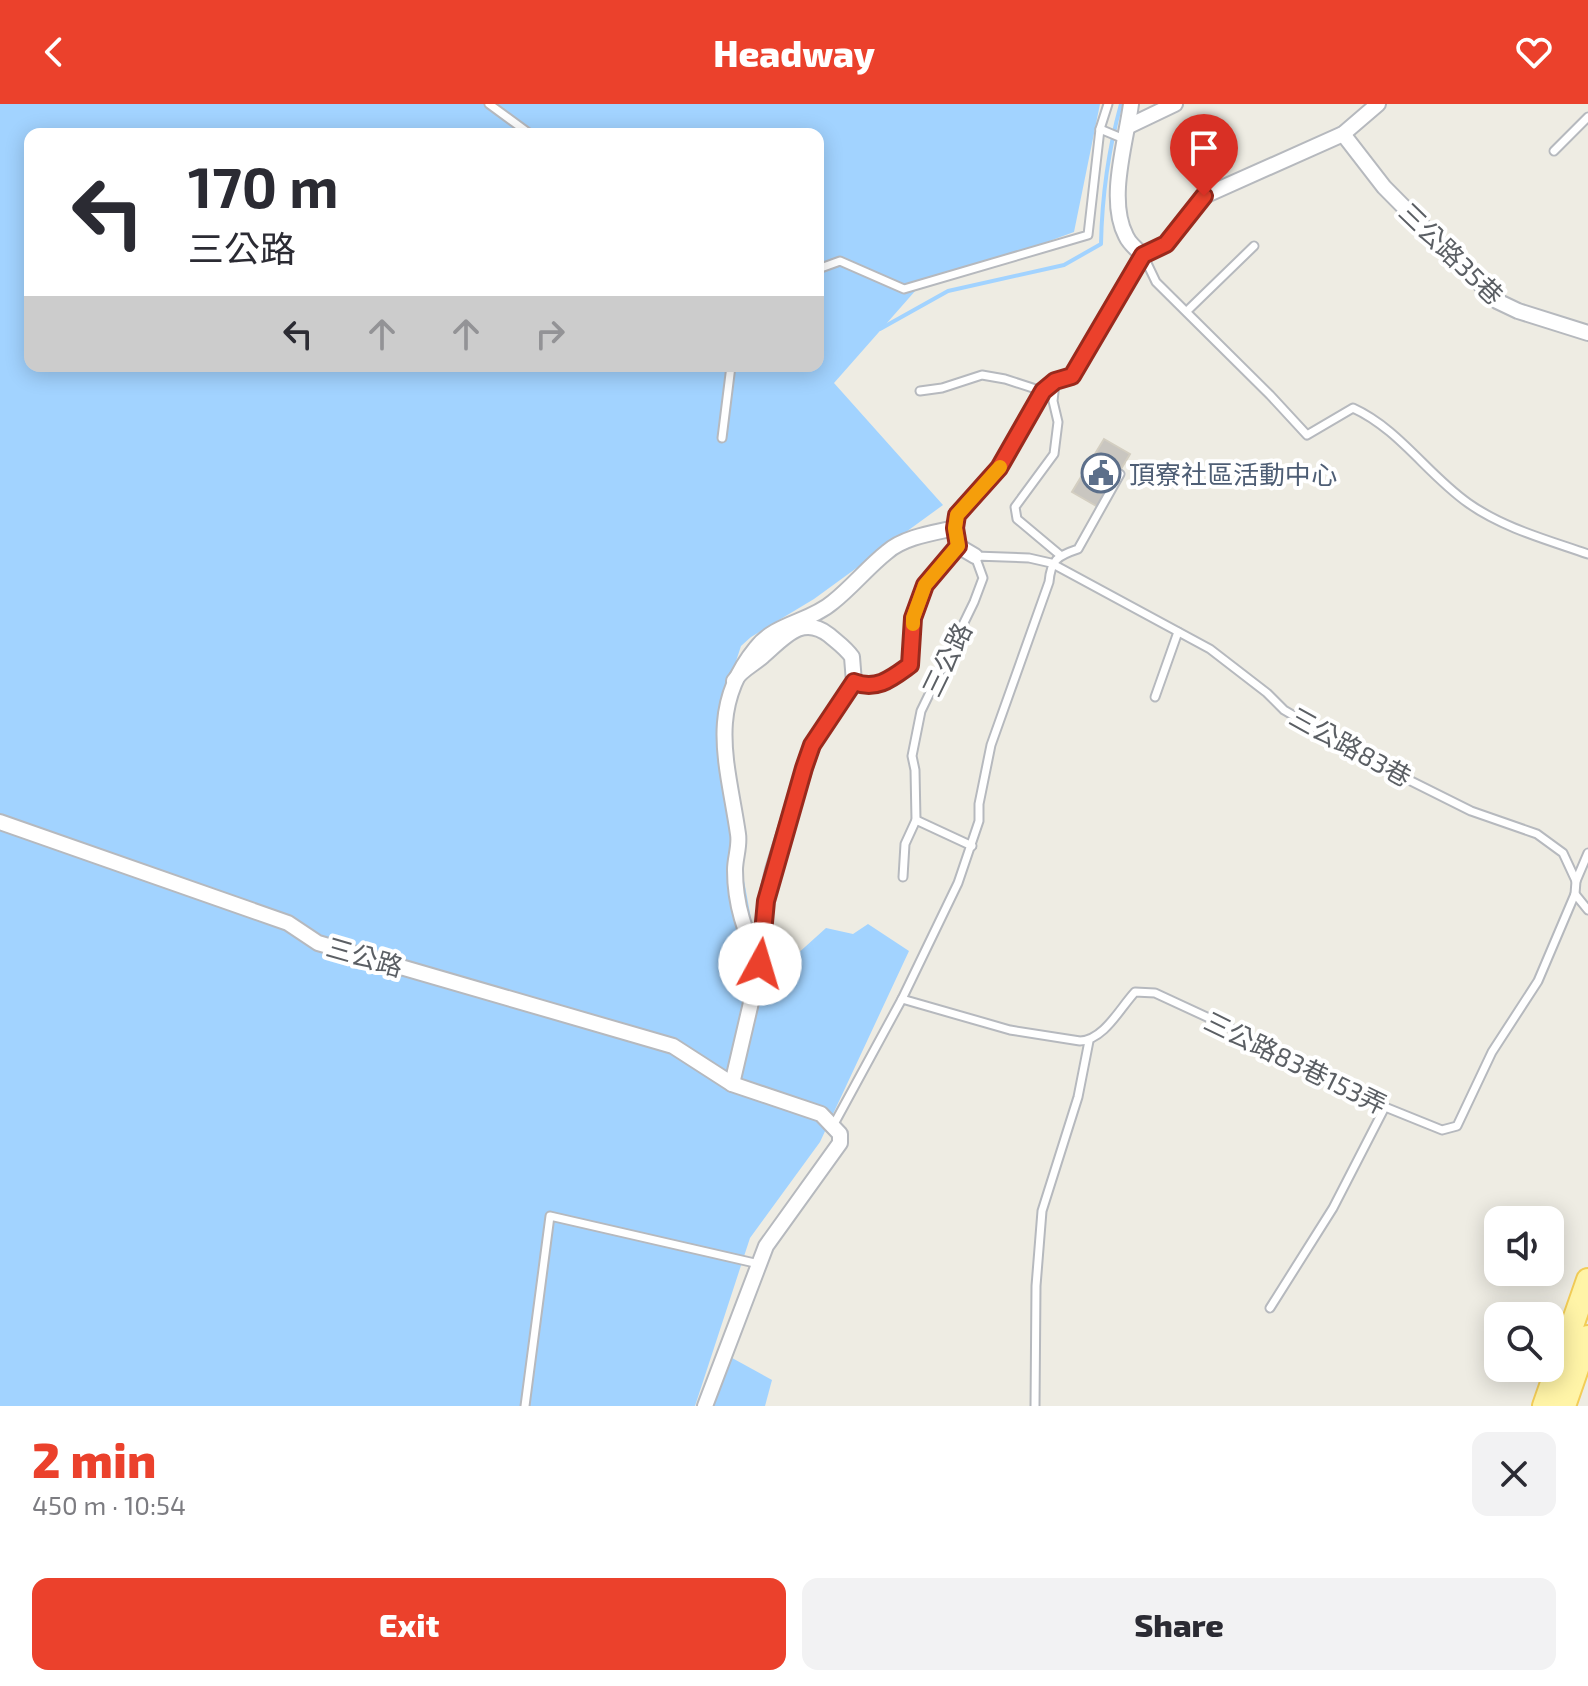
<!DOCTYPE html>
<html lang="en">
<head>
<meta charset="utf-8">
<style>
  body { margin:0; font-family:"Exo 2","Noto Sans TC",sans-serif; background:#f2f2f3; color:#2b2b33; height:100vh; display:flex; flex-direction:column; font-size:30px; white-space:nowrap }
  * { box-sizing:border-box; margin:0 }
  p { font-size:26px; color:#7c7c81 }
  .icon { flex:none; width:44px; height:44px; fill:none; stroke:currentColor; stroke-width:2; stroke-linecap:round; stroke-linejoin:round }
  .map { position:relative; height:1302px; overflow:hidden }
  .details { display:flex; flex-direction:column; background:#fff; flex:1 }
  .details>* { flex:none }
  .guide { position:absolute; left:24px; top:24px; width:800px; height:244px; border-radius:16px; box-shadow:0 4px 20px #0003; background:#fff; color:#2b2b33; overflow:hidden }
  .buttons { position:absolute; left:1484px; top:1102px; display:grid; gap:16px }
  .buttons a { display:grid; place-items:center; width:80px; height:80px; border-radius:16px; background:#fff; box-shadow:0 4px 20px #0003; font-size:40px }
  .pin { position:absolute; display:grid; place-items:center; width:68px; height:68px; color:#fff; margin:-82px -34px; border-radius:50% 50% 50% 0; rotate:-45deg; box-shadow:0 0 8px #0007 }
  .pin .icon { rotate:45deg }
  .me { position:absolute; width:88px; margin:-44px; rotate:6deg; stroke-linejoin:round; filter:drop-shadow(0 0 6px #0008) }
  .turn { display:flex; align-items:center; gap:28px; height:168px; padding:0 32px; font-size:36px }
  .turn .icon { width:104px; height:104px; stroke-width:2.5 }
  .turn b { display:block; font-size:56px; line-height:68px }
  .lanes { display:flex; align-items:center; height:76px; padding:0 32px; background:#0003; justify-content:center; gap:40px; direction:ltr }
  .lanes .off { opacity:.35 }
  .round { display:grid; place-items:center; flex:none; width:84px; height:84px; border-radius:16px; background:#f2f2f3 }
  .overview { display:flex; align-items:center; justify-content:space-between; height:136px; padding:0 32px }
  h1 { font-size:48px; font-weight:800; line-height:60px; color:#eb412c }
  .primary-button { display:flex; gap:16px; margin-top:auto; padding:16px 32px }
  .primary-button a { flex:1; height:92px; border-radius:16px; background:#eb412c; color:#fff; font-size:32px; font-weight:800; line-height:92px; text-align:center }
  .primary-button a+a { background:#f2f2f3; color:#2b2b33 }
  header { display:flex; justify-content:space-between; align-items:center; height:104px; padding:0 32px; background:#eb412c; color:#fff; font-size:36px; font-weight:800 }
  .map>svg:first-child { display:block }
  .water { fill:#a2d3ff; fill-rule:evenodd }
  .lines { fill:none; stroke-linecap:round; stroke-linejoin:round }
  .stream { stroke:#a2d3ff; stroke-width:4 }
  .building { fill:#c9c6c0; stroke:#d3cec1; stroke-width:2 }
  .service-casing { stroke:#b6b9be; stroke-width:11 }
  .minor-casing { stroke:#b6b9be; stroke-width:18 }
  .primary-casing { stroke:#f3cd57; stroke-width:26 }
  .service { stroke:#fff; stroke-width:7 }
  .minor { stroke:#fff; stroke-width:14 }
  .primary { stroke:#fff4a7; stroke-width:22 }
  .route-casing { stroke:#992a1d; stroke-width:20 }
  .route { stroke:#eb412c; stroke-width:14 }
  .slow { stroke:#f59e0b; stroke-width:14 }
  .labels { text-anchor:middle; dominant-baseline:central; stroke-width:8; stroke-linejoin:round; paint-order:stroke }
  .street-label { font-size:26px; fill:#5b5f64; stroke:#fff }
  .service-label { font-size:26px; fill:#4e5e75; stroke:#fff; text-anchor:start }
</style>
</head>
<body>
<header><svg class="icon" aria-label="back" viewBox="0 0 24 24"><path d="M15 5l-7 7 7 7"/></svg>Headway<svg class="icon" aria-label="heart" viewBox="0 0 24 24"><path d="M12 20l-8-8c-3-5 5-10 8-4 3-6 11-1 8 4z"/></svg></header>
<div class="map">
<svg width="1588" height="1302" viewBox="0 0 1588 1302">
  <rect width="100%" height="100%" fill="#eeece3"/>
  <g class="water">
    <path d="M0 0H1100L1074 128 916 186 834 279 943 401 814 495 751 533 741 542 720 606 724 667 758 853 795 852 826 824 853 830 868 820 909 847 820 1038 750 1134 695 1302H0ZM30 30H818V262H30Z"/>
    <polygon points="723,1249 772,1276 765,1302 705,1302"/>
  </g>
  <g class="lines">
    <path class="stream" d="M880 225 948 187 1064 161 1101 140C1102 91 1108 47 1121 0"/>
  </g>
  <polygon class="building" points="1104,335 1130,350 1098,403 1072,388"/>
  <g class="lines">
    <defs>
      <g id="service">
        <polyline points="489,0 530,30"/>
        <polyline points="1100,25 1124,35"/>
        <polyline points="1554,47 1588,13"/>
        <path d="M1144 153 1156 178 1270 291 1307 331 1353 304C1399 325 1427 370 1468 399 1503 424 1548 436 1588 450"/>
        <polyline points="818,165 840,157 904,185 1088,131 1100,25 1108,0"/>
        <polyline points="1187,207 1254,142"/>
        <polyline points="1055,279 1053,297 1058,318 1054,350 1015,403 1017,415 1060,451"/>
        <polyline points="920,287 942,284 982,271 1005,275 1042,287"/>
        <polyline points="722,334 731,262"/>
        <polyline points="1155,593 1178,528"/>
        <polyline points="916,716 972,742"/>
        <polyline points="903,773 905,740 916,716 915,666 912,652 921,607 974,498 983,474 975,452 1029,454 1051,459 1210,545 1267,589 1284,606 1371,657 1471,707 1537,730 1563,749 1576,777 1575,790 1588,806"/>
        <polyline points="1576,777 1588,749"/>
        <path d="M902 895 1010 926 1080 937C1104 936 1120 904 1135 888L1155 889 1345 977 1385 1003 1442 1026 1457 1022 1492 948 1538 877 1575 790"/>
        <path d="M834 1020 902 895 958 779 979 717V700L991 641 1049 478C1051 456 1057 452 1078 445L1120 370"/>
        <polyline points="1270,1204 1333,1104 1385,1003"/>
        <polyline points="525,1302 550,1112 759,1160"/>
        <polyline points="1035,1302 1036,1182 1042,1107 1078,993 1089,937"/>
      </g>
      <g id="minor">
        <path d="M1131 0C1126 38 1107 96 1126 132 1129 139 1137 146 1143 151"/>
        <polyline points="1129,22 1175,0"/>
        <polyline points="1343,30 1384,83 1497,197 1518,207 1588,229"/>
        <polyline points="975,452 958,442 955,424 957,411 999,364 1043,287 1055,277 1072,272 1143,151 1166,140 1204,92 1343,30 1378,0"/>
        <path d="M854 578C877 587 892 574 910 561L913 514 925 481 958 442"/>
        <polyline points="0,718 288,819 318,839 673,942 732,980 821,1010 840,1030 840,1039 766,1142 705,1302"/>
        <path d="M760 859C745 829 735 801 735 766 735 754 740 742 738 730 728 661 706 605 756 544 775 519 810 518 833 498 852 483 868 463 887 448 904 433 933 429 955 424"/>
        <path d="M732 980 760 860 766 797 773 766 812 641 854 578 852 553C846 544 837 538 829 531 802 510 784 534 763 552 753 561 742 565 734 577"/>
      </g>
      <g id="primary">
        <polyline points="1544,1302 1588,1176"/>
        <polyline points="1564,1302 1588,1233"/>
      </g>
    </defs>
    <use href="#service" class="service-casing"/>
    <use href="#minor" class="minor-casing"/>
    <use href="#primary" class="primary-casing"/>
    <use href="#service" class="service"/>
    <use href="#minor" class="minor"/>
    <use href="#primary" class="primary"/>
  </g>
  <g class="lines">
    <defs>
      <path id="route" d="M760 860 766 797 804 664 812 641 854 578C877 587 892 574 910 561L913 514 925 481 958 442 955 424 957 411 999 364 1043 287 1055 277 1072 272 1143 151 1166 140 1204 92"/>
    </defs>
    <use href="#route" class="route-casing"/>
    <use href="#route" class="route"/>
    <polyline class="slow" points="913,520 913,514 925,481 958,442 955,424 957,411 1000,363"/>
  </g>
  <defs>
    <symbol id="civic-ring" viewBox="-11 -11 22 22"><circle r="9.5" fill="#fff" stroke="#5c6f8a" stroke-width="1.5"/><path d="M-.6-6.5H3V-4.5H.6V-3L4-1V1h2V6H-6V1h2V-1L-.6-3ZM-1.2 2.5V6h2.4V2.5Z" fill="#5c6f8a"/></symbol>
  </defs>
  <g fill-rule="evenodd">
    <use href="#civic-ring" x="1079" y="347" width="44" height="44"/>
  </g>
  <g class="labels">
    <g class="street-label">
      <text transform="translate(1452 149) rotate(44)">三公路35巷</text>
      <text transform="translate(946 555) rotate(-64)">三公路</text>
      <text transform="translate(1351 642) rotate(29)">三公路83巷</text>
      <text transform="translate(365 852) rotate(16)">三公路</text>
      <text transform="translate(1296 958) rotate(26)">三公路83巷153弄</text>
    </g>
    <g class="service-label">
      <text x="1129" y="369">頂寮社區活動中心</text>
    </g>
  </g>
</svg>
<div class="buttons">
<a><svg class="icon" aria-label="sound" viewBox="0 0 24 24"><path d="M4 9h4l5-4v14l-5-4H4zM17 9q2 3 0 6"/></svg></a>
<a><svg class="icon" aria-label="search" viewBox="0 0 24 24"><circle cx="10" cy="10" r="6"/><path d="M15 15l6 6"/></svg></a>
</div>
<div class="pin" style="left:1204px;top:92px;background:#d93025"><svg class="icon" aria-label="arrive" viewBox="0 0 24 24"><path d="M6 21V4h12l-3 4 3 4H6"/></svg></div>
<svg class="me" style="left:760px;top:860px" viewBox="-20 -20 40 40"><circle r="19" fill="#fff"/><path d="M0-13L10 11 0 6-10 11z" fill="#eb412c"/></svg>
<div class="guide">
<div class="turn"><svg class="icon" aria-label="left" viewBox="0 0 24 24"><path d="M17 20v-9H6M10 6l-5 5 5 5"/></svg><div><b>170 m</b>三公路</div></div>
<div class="lanes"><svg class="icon" aria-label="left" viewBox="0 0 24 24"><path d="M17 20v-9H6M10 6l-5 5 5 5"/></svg><svg class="icon off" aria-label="ahead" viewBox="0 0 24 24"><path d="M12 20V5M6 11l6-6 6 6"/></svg><svg class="icon off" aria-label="ahead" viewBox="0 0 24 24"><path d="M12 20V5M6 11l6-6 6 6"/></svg><svg class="icon off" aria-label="right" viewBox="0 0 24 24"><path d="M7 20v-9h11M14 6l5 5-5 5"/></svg></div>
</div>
</div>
<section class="details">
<div class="overview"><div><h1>2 min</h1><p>450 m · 10:54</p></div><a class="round"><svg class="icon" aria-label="close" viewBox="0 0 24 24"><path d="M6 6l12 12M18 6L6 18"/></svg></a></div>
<div class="primary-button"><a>Exit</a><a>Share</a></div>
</section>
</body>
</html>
